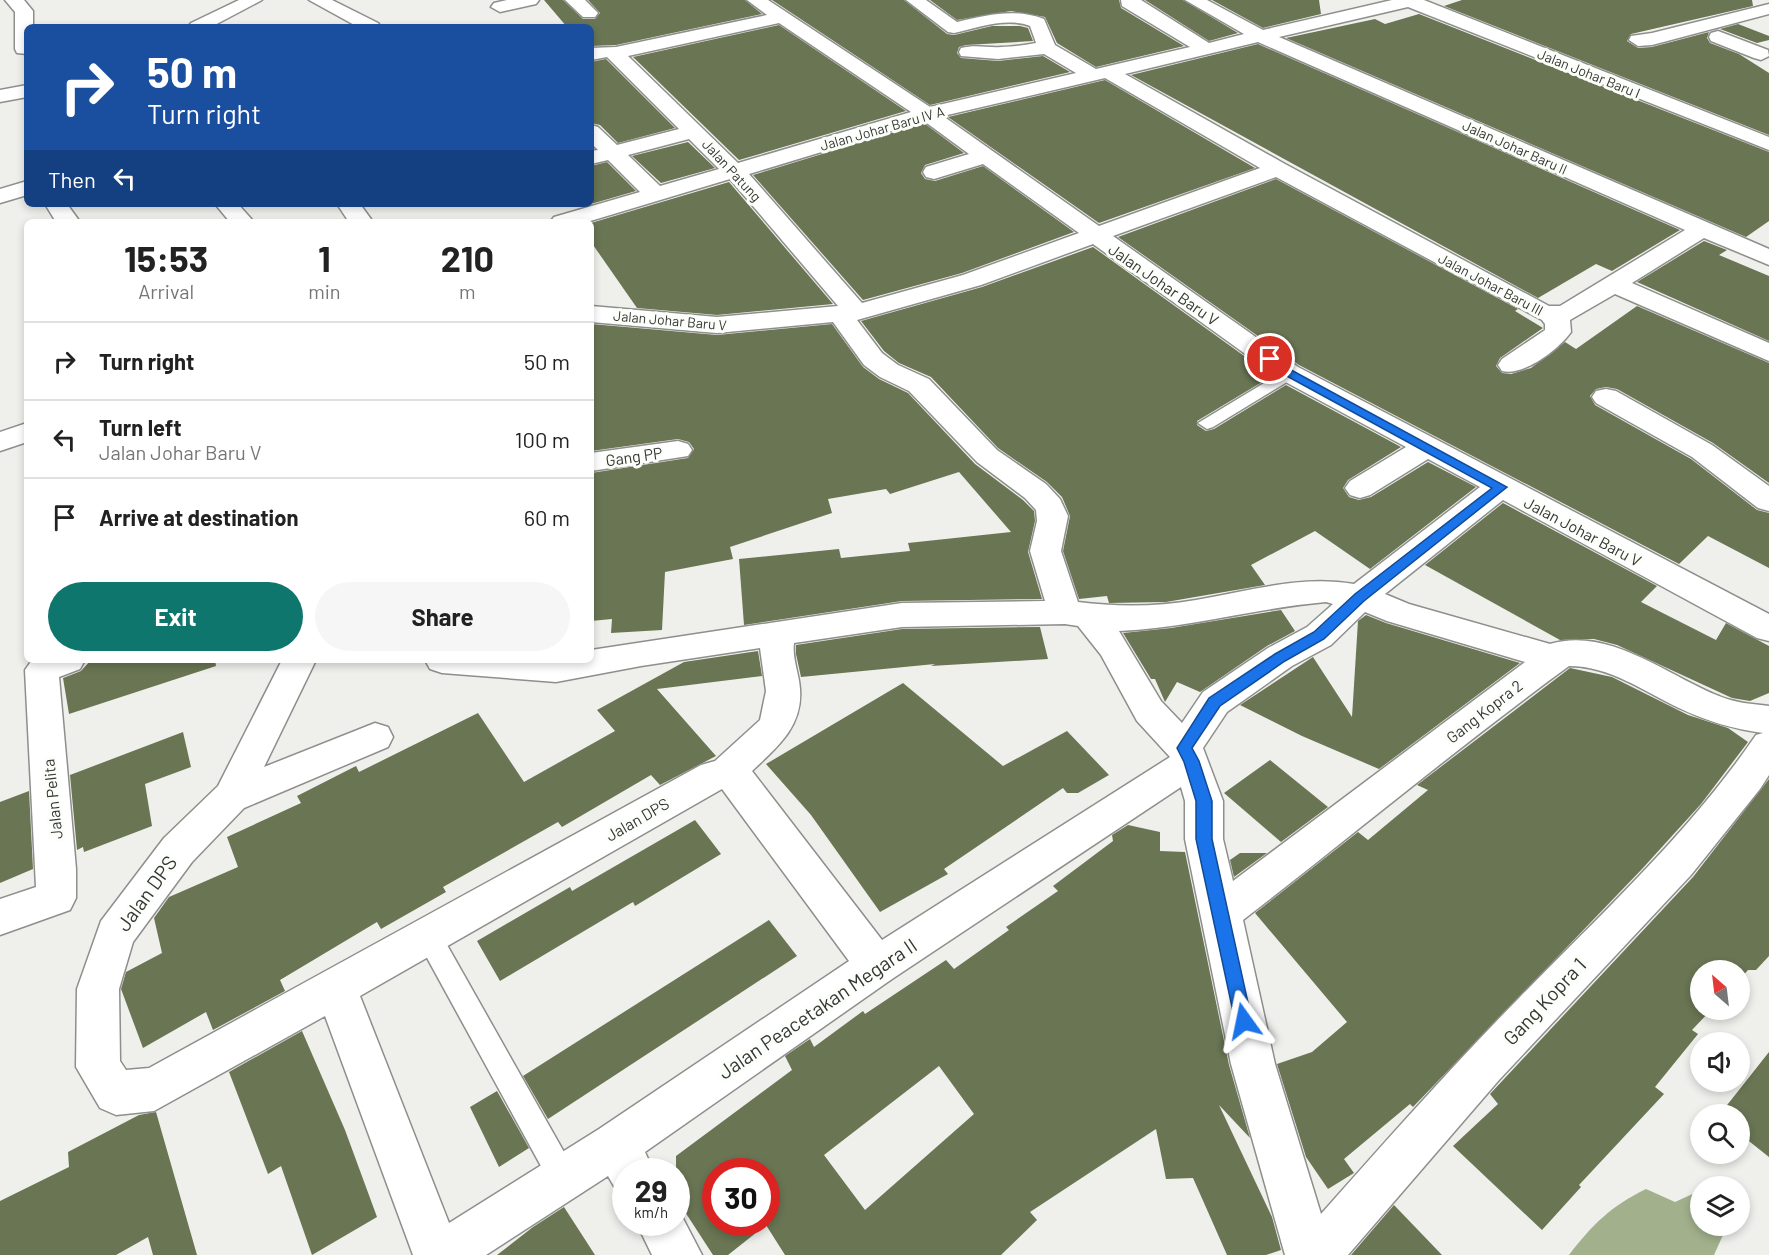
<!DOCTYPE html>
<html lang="en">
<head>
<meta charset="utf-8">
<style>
  body { margin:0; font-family:Barlow,sans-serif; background:#f6f6f6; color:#222; height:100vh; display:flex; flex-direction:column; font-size:22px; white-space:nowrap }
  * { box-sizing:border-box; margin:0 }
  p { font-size:20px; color:#767676 }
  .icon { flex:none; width:33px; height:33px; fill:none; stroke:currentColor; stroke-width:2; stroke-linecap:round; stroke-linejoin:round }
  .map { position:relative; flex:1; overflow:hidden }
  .drawer { position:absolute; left:24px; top:219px; width:570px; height:444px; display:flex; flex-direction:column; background:#fff; border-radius:9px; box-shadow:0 3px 9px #0003 }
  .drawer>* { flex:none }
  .guide { position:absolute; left:24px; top:24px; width:570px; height:183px; border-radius:9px; box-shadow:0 3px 9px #0003; background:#1a4fa0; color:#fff; overflow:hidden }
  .needle { width:39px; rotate:332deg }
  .fabs { position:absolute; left:1690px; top:960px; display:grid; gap:12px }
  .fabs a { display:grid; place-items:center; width:60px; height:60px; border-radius:50%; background:#fff; box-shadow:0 3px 9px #0003; font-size:30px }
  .speed { position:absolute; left:612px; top:1158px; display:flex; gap:12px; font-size:30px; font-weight:700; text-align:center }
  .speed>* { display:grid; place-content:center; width:78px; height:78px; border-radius:50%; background:#fff; box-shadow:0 3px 9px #0003; line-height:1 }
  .speed small { font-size:15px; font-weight:400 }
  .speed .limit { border:9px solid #d22; background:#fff; color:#111 }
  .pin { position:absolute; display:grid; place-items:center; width:51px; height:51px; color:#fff; margin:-26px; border:3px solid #fff; border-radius:50%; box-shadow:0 2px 6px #0007 }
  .me { position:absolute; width:66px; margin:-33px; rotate:348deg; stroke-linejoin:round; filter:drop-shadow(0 0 4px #0008) }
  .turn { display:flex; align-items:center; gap:21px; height:126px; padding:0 24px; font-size:27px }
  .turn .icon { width:78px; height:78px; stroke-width:2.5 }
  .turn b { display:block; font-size:42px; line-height:51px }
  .then { display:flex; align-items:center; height:57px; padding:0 24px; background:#0003; gap:12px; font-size:22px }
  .eta { display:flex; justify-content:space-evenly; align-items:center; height:102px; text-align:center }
  .eta b { font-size:36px; font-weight:700; line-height:42px }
  .button { display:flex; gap:12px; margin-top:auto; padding:12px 24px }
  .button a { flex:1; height:69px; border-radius:36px; background:#0f766e; color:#fff; font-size:24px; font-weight:700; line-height:69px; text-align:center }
  .button a+a { background:#f6f6f6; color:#222 }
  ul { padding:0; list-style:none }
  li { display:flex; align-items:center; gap:18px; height:78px; padding:0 24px; border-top:2px solid #e0e0e0 }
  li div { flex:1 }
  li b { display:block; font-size:22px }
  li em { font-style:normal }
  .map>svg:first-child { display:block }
  .water { fill:#a2b08c }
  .building { fill:#697553; fill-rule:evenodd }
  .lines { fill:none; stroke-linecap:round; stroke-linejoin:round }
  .service-casing { stroke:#8e8f8c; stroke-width:3 }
  .minor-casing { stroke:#8e8f8c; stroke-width:3 }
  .service { fill:#fff; fill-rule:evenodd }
  .minor { fill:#fff; fill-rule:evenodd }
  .route { fill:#1a73e8; stroke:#114b97; stroke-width:1.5 }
  .labels { text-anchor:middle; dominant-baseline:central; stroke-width:6; stroke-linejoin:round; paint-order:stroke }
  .far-street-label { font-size:14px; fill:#363735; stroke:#fcfef9 }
  .street-label { font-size:16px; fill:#363735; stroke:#fcfef9 }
  .near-street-label { font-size:20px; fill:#363735; stroke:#fcfef9 }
</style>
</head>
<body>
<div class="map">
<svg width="1769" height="1255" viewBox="0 0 1769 1255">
  <rect width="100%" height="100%" fill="#eff0ec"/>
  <path class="water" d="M1646 1189 1675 1202 1701 1190V1226H1727L1714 1255H1569C1593 1224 1610 1207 1646 1189Z"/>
  <g class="building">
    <polygon points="544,0 563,0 583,19 595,19 600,13 588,0 745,0 762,14 616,45 591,46 591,27 567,27"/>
    <polygon points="772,0 904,0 947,34 954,35 992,26 1020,26 1028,28 1033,41 966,45 959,47 957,53 961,58 998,61 1043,56 1070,72 930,105"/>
    <polygon points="930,0 1119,0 1121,8 1184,46 1096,67 1057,43 1045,17 1011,11 957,20"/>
    <polygon points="1145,0 1183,0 1238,33 1209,41"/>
    <polygon points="1212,0 1319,0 1321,14 1263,28"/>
    <polygon points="1462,0 1752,0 1753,6 1631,34 1627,41 1638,48 1652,47 1709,32 1707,38 1710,43 1739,54 1769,73 1769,135 1444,6"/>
    <polygon points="1419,14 1769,152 1769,221 1746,237 1286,38 1375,19 1385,24"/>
    <polygon points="1738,24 1769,36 1769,40 1757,43 1720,29"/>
    <polygon points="779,25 906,111 739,160 633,57"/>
    <polygon points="1258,44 1680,230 1612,271 1596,264 1538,298 1131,75"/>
    <polygon points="606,59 675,128 618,143 600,125 591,123 591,62"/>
    <polygon points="1105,80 1255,168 1099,223 948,117"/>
    <polygon points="924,123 964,153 925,165 921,173 925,179 935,181 983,166 1074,232 962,273 863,300 753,175"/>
    <polygon points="688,142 715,168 661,183 632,156"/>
    <polygon points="607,162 636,191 591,204 591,166"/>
    <polygon points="1276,179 1518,309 1515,311 1543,328 1500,358 1496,366 1502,373 1511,374 1531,368 1565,342 1576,349 1637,306 1769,363 1769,483 1713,443 1617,389 1606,387 1596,389 1590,396 1595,405 1691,459 1757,510 1769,513 1769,568 1708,536 1679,564 1299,365 1118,237"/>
    <polygon points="729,182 833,304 717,315 637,308 591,242 591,223"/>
    <polygon points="1704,241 1727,250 1719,255 1769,276 1769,341 1637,282"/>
    <polygon points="1093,247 1272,376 1197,421 1197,425 1206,431 1214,429 1286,385 1401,447 1348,480 1343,488 1349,497 1359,500 1371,497 1428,462 1476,487 1370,569 1315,531 1251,565 1265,585 1166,602 1109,603 1107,596 1079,599 1063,551 1070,516 1062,497 1047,482 998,448 931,377 899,363 884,351 861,321 982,287"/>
    <polygon points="591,324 717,335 832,324 863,367 879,379 908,393 975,464 1023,500 1034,511 1035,521 1028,552 1042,599 902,601 744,625 739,559 839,549 841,558 910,551 908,543 1011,532 959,472 890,494 886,489 828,499 832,513 730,547 733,559 665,572 662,630 611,633 612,619 591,621 591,473 688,458 694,449 689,442 678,439 591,451"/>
    <polygon points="1503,503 1657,586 1641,602 1716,640 1726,623 1769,646 1769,693 1750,701 1732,698 1617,645 1594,639 1560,640 1425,565"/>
    <polygon points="1281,610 1295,631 1267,646 1200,692 1177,682 1165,702 1155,679 1151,679 1123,633 1171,628"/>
    <polygon points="1366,615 1386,623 1520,663 1379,769 1302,736 1240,705 1313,657 1352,717 1358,621"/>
    <polygon points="1040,627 1048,659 931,666 935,664 801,677 796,654 796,645 902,629"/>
    <polygon points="758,651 762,676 657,689 716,756 660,785 651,775 562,827 558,822 443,887 446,892 381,929 377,922 280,980 285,991 213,1030 206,1012 143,1048 121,989 126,972 162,953 154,918 169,897 238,867 227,837 301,803 297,796 356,766 359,772 478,713 524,782 615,731 597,710 684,662"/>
    <polygon points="91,660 215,660 216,666 69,714 63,678 81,671"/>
    <polygon points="1570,668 1612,677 1688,715 1728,728 1748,742 1701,804 1642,869 1413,1107 1410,1104 1344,1159 1354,1173 1328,1189 1306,1157 1277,1064 1312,1052 1347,1022 1255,913 1358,832 1368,840 1428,790 1417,785"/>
    <polygon points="903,683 1003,766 1067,731 1109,775 1078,793 1067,793 1063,788 944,869 948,874 880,912 811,815 766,764"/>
    <polygon points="183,732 191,767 145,784 152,826 84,852 83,847 77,850 70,775"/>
    <polygon points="1270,760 1328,807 1281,842 1224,793"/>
    <polygon points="1769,779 1769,956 1756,970 1748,970 1740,979 1740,970 1701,970 1701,1010 1711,1010 1692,1030 1698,1034 1655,1087 1664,1094 1579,1185 1581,1187 1542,1230 1453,1146 1498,1104 1490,1094 1693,877"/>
    <polygon points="29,791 33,869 0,883 0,802"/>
    <polygon points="695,820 721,854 635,906 633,902 500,981 477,941 570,887 572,891"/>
    <path d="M1128 825 1160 832V851L1185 852 1229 1065 1250 1138 1219 1105 1272 1217 1281 1250 1266 1255H1227L1193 1178 1166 1179 1156 1129 1030 1212 1037 1220 1001 1255H785L766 1225 728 1255H713L676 1198V1156L792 1070 785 1056 810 1039 814 1047 863 1011 865 1014 946 960 954 969 1009 930 1006 927 1058 891 1053 886 1113 841 1112 835ZM939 1066 974 1114 865 1210 824 1155ZM716 1172H766V1222H716Z"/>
    <polygon points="1240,853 1267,853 1234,877 1230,860"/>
    <polygon points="769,920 797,956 548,1119 523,1076"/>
    <polygon points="302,1031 345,1130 377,1217 312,1255 281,1166 268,1174 229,1072"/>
    <polygon points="1769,1052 1769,1157 1740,1134 1740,1114 1720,1114"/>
    <polygon points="497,1091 529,1148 499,1167 470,1107"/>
    <polygon points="156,1112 197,1255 153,1255 148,1237 116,1255 0,1255 0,1201 69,1167 68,1152 139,1115"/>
    <polygon points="1394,1205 1442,1255 1351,1255"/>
    <polygon points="564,1207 595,1255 497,1255 533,1227"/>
  </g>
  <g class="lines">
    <defs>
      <g id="service">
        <polygon points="1289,368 1295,369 1298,373 1295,377 1213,427 1207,429 1198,423"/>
        <polygon points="429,925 438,929 573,1168 578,1178 573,1188 563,1193 553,1188 420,945 416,937 420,929"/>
      </g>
      <g id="minor">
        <polygon points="5,0 24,0 33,11 33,27 27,27 27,54 17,53 15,49 15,12"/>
        <polygon points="239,0 262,0 211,27 188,27 191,23"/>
        <polygon points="309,0 332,0 378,23 381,27 358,27"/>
        <polygon points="507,0 539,0 536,4 500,12 491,7 494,3"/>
        <polygon points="565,0 585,0 598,13 595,17 583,17"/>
        <path d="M747 0H768L930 107 1076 73 1044 54 998 59 961 56 959 52 961 48C976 44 987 48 1001 47 1013 47 1024 45 1036 43L1030 26C1006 17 978 28 954 33L948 32 906 0H926L957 22C988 15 1014 8 1044 19L1055 45 1096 69 1190 47 1122 6 1121 0H1141L1209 43 1244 34 1185 0H1207L1263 30 1392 0H1424L1769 137V150L1408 7 1279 37 1769 249V265L1704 238 1632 283 1769 343V361L1615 294 1570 320 1571 332C1558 350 1524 376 1502 371L1498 365 1502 359 1545 330V324L1542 320 1276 177 1113 236 1298 367 1769 614V641L1757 638 1503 500 1385 594 1409 604 1550 644C1609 626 1668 676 1719 696 1735 703 1753 704 1769 706V775L1760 789 1691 875 1499 1080 1348 1255H1285L1231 1064 1185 839V801L1181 787 892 979 645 1152 654 1172H626V1193L615 1188 608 1176 486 1255H413L325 1016 154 1111 116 1115 100 1108 76 1067 77 989 101 921 164 838 218 786 282 660H316L264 767 375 723 388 727 393 737 388 747 244 808 192 862 133 942 119 989 120 1061 126 1070 149 1068 701 765 715 761 760 720 766 691 760 648 641 666 556 682 442 673 430 669 425 660H591V650L902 603 1045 601 1030 551 1037 521 1036 510 1025 498 977 462 909 391 880 377 864 365 833 322 717 333 591 322V306L717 317 838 306 730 179 587 222H550L554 217 640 192 608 160 591 164V151L598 150 591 143V125L598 127 617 145 679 129 607 57 591 60V48L616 47 767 15ZM779 23 911 112 738 163 628 56ZM1258 42 1685 230 1560 306H1549L1285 164 1125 74ZM1105 78 1260 168 1099 226 943 116ZM924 121 969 154 926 167 923 172 926 177 934 179 983 164 1079 233 963 275 862 303 749 174ZM689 139 719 169 660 186 628 155ZM1093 244 1280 379 1406 447 1350 481 1345 488 1350 495 1360 498 1370 495 1428 459 1480 487 1354 584C1300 575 1249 591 1196 600 1156 607 1117 607 1078 602L1061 551 1068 516 1060 499 1046 484 997 450 929 379 898 365 882 353 857 320 981 285ZM1326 602 1333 604 1307 627 1268 648 1203 692 1182 723 1161 701 1119 631C1189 628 1256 608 1326 602ZM1365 612 1387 621 1525 662 1233 881 1223 839V801L1203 748 1227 712 1292 666 1331 645ZM1065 624 1078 626 1101 655 1137 721 1170 757 882 940 752 771C776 748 803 727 800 689 799 673 792 659 794 643L902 627ZM1569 666C1610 666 1643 691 1679 708 1706 721 1733 729 1763 733L1756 735C1690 832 1602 913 1520 997 1451 1067 1386 1141 1321 1214L1275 1064 1243 920C1352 836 1458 747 1569 666ZM722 789 849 961 599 1129 449 1223 360 996Z"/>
        <polygon points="1769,4 1769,14 1652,45 1638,46 1629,40 1631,36 1652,33"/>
        <polygon points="1718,31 1768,50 1769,56 1761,60 1754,58 1711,41 1709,37 1711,33"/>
        <polygon points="27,85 27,97 0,102 0,90"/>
        <polygon points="27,181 27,195 0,203 0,189"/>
        <polygon points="45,204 67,204 80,222 56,222"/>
        <polygon points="215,204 238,204 254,222 230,222"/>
        <polygon points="337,204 360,204 373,222 349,222"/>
        <polygon points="1606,389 1616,391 1712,445 1769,486 1769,511 1758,508 1692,457 1596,403 1592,397 1596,391"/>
        <polygon points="27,423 27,442 0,451 0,432"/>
        <polygon points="678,441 688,444 692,450 688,456 591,471 591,453"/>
        <polygon points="32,660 85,660 80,669 59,677 76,869 76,898 70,910 0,935 0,899 36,887 25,670"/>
        <polygon points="676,1205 702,1255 652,1255 636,1222 676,1222"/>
      </g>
    </defs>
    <use href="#service" class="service-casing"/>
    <use href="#minor" class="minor-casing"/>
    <use href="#service" class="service"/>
    <use href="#minor" class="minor"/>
  </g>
  <polygon class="route" points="1266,357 1274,357 1293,371 1507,487 1364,601 1324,639 1285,661 1220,706 1192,748 1199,761 1212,801 1212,839 1252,1021 1250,1027 1244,1030 1237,1027 1235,1021 1196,839 1196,801 1184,762 1177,748 1209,698 1275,654 1314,632 1355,594 1492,488 1285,375 1266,361"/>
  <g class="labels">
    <g class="far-street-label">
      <text transform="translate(1589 73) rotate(22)">Jalan Johar Baru I</text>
      <text transform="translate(882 128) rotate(-16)">Jalan Johar Baru IV A</text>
      <text transform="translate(1515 147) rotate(24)">Jalan Johar Baru II</text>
      <text transform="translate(732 170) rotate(47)">Jalan Patung</text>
      <text transform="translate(1491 284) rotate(28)">Jalan Johar Baru III</text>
      <text transform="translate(670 320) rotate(5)">Jalan Johar Baru V</text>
    </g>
    <g class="street-label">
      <text transform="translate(1164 284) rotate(35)">Jalan Johar Baru V</text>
      <text transform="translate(634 456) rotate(-8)">Gang PP</text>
      <text transform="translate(1583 531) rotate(28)">Jalan Johar Baru V</text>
      <text transform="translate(1484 711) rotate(-38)">Gang Kopra 2</text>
      <text transform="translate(52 799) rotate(-96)">Jalan Pelita</text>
      <text transform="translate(637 819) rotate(-30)">Jalan DPS</text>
    </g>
    <g class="near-street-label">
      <text transform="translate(146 893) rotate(-54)">Jalan DPS</text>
      <text transform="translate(1544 1001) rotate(-47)">Gang Kopra 1</text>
      <text transform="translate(817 1008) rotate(-34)">Jalan Peacetakan Megara II</text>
    </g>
  </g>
</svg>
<div class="fabs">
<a><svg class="needle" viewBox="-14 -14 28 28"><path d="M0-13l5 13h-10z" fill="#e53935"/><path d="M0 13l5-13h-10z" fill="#767676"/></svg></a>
<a><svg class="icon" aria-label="sound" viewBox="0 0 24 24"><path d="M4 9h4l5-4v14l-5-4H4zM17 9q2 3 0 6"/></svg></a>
<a><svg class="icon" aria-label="search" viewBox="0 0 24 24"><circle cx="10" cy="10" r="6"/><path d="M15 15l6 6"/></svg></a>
<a><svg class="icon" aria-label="layers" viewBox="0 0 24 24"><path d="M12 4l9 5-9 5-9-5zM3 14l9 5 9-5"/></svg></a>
</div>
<div class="speed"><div>29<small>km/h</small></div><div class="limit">30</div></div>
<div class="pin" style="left:1270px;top:359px;background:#d93025"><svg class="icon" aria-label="arrive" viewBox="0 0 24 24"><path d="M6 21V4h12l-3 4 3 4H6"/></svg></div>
<svg class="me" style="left:1244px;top:1021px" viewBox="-20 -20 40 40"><path d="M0-17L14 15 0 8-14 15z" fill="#1a73e8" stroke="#fff" stroke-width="4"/></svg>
<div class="guide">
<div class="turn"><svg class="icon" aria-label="right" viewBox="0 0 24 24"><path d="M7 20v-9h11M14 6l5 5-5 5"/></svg><div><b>50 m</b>Turn right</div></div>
<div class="then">Then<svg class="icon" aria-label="left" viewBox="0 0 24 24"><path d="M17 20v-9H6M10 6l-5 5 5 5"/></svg></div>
</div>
<section class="drawer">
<div class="eta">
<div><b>15:53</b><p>Arrival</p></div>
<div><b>1</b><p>min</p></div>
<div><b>210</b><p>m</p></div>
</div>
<ul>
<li><svg class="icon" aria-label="right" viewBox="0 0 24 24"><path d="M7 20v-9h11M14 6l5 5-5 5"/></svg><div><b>Turn right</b></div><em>50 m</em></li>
<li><svg class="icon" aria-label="left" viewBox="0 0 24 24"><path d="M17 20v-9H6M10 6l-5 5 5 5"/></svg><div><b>Turn left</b><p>Jalan Johar Baru V</p></div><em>100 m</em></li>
<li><svg class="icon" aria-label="arrive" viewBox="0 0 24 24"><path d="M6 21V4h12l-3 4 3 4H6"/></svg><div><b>Arrive at destination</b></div><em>60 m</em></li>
</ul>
<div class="button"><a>Exit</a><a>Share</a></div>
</section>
</div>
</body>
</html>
